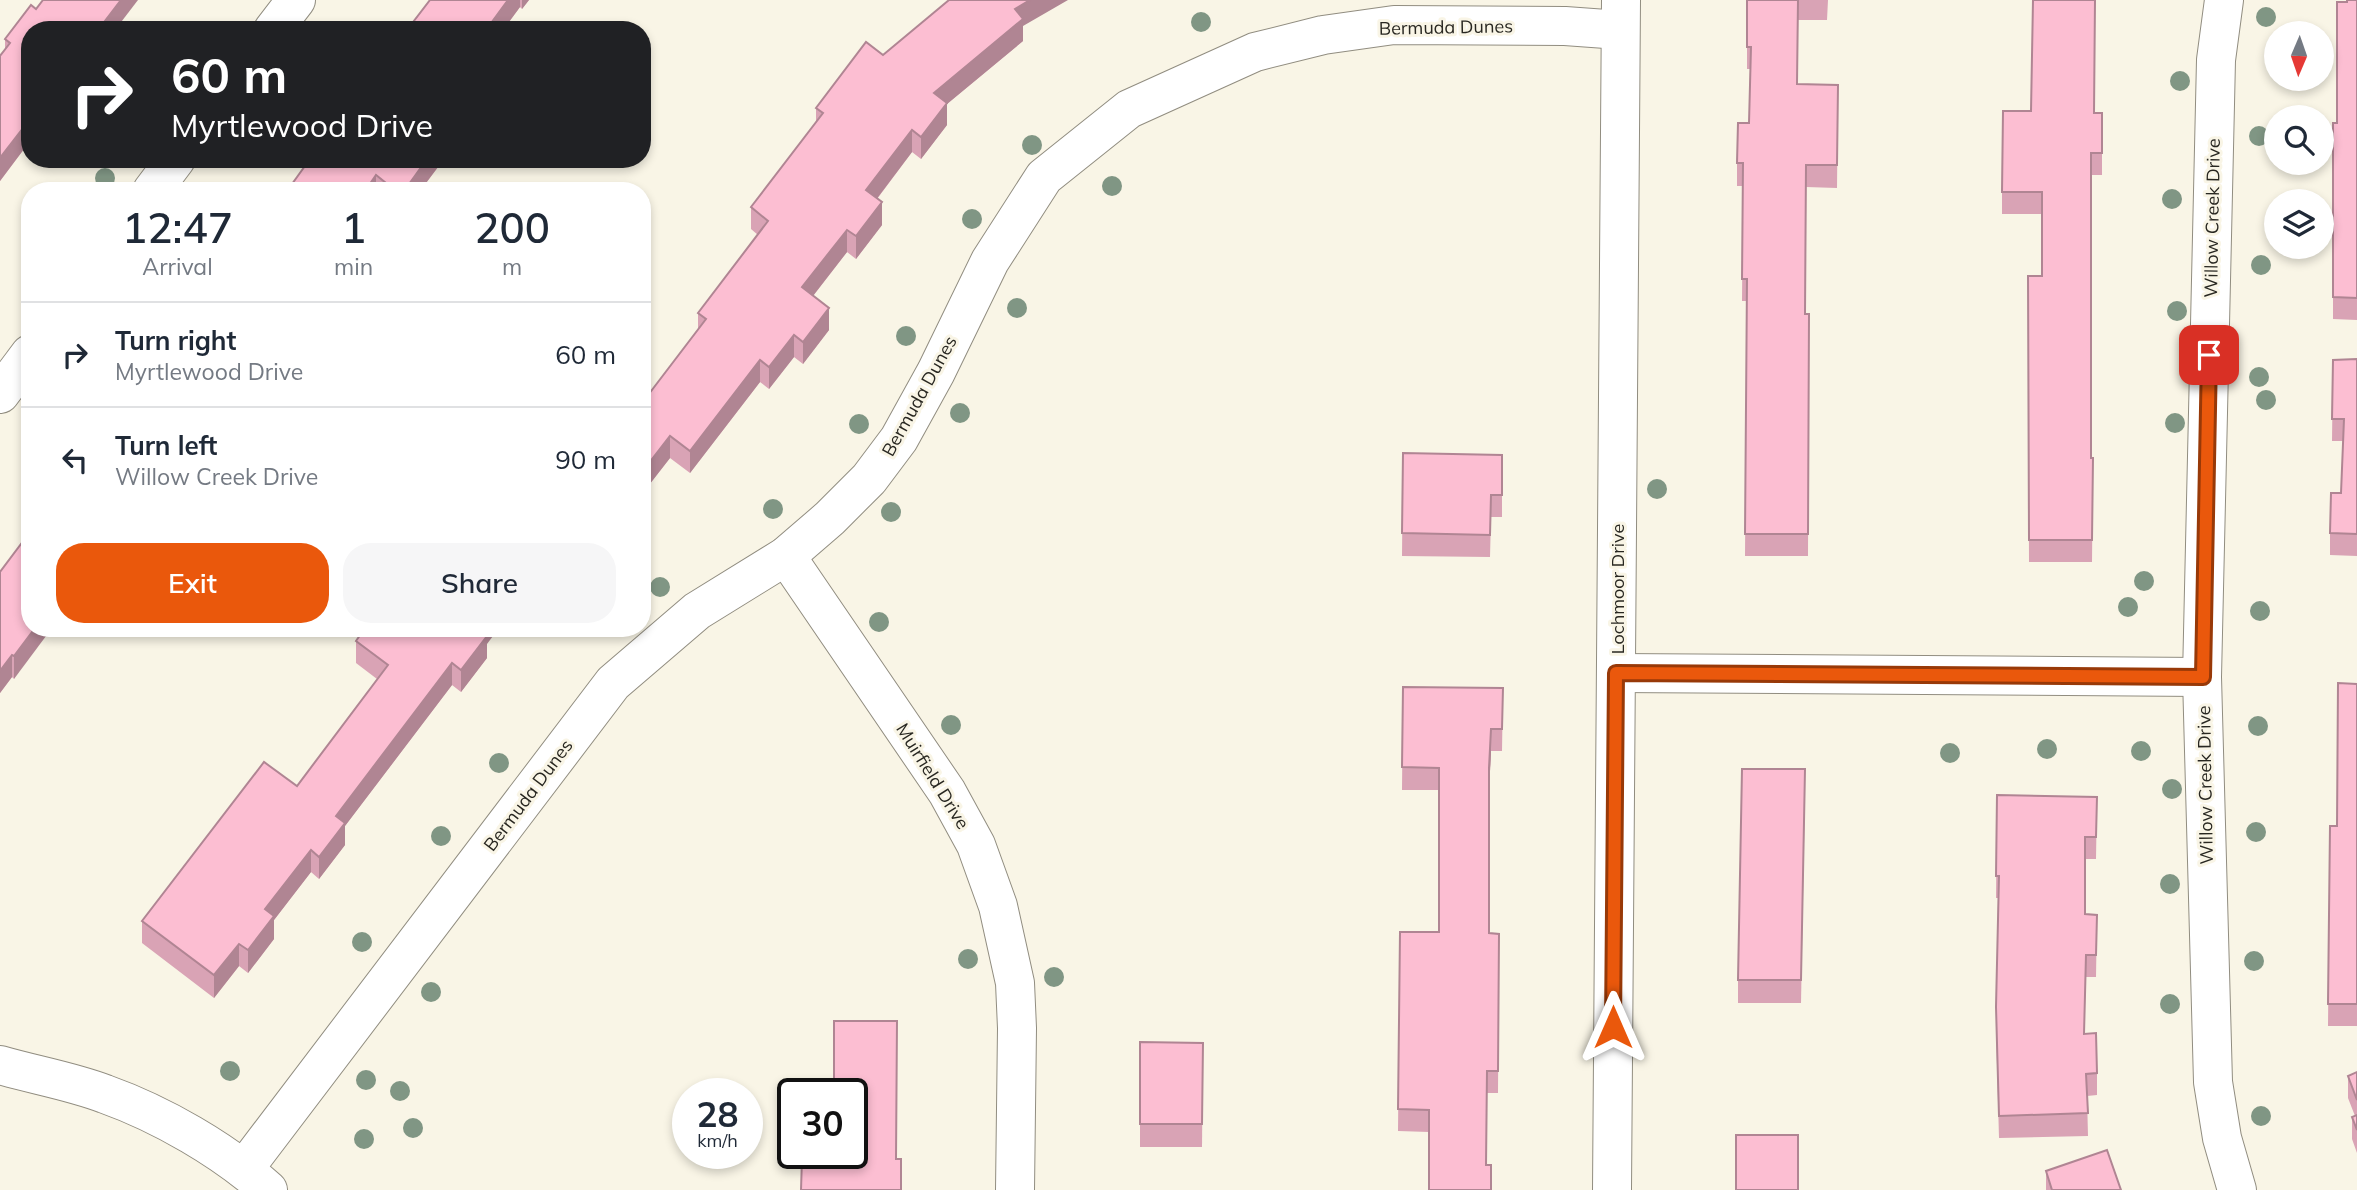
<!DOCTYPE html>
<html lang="en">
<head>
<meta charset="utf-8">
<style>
  body { margin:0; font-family:Mulish,sans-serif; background:#f6f6f7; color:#1f2937; height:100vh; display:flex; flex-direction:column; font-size:26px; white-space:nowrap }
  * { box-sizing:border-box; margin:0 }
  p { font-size:23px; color:#747a83 }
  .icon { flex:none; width:38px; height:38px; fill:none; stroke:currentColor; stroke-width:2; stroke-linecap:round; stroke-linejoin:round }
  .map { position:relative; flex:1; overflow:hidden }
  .side { position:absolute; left:21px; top:182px; width:630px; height:455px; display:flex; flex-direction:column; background:#fff; border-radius:28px; box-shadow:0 4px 10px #0003 }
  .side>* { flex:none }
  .banner { position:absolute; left:21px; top:21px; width:630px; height:147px; border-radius:28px; box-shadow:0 4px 10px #0003; background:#202124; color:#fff; overflow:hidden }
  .needle { width:46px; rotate:182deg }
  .fabs { position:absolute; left:2264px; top:21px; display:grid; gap:14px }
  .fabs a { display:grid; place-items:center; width:70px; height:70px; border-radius:50%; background:#fff; box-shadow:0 4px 10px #0003; font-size:35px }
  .speed { position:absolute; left:672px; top:1078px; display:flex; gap:14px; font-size:35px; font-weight:700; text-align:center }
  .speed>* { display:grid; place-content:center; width:91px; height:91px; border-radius:50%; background:#fff; box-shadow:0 4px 10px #0003; line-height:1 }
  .speed small { font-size:18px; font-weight:400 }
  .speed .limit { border:4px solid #111; border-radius:10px; background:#fff; color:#111 }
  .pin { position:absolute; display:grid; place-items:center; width:60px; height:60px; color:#fff; margin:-30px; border-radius:14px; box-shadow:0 4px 10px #0006 }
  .me { position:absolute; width:77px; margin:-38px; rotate:0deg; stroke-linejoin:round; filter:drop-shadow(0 0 5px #0008) }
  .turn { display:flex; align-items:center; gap:24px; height:147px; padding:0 35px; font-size:32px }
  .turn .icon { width:91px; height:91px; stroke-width:2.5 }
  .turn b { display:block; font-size:49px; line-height:60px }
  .eta { display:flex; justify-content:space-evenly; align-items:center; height:119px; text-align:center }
  .eta b { font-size:42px; font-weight:600; line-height:49px }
  .primary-button { display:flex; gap:14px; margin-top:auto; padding:14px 35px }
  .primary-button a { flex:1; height:80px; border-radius:28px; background:#ea580c; color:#fff; font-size:28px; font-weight:600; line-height:80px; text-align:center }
  .primary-button a+a { background:#f6f6f7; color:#1f2937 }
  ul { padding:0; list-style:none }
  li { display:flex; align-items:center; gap:21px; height:105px; padding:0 35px; border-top:2px solid #e0e1e3 }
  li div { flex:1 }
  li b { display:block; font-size:26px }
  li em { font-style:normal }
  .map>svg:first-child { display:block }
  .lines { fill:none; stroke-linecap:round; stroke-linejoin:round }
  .minor-casing { stroke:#918d80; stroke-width:40 }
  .minor { stroke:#fff; stroke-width:38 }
  .tree { fill:#809684 }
  .wall { fill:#d9a3b5 }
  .shaded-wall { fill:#b08593 }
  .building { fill:#fcbed2; stroke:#b08593; stroke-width:2 }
  .route-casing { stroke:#983908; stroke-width:18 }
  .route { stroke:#ea580c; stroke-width:12 }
  .labels { text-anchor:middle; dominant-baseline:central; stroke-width:6; stroke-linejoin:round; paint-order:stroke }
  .street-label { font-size:18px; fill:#282721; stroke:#f9f5e6 }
</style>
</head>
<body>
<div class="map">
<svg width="2357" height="1190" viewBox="0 0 2357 1190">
  <rect width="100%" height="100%" fill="#f9f5e6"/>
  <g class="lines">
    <defs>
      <g id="minor">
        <polyline points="2224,0 2216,60 2202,677 2213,1082 2222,1138 2237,1190"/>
        <polyline points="273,30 296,0"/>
        <polyline points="152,191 176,159"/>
        <polyline points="0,394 30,354"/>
        <polyline points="786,556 947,792 976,845 998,906 1015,983 1017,1028 1015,1190"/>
        <polyline points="1616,673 2202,677"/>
        <path d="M0 1065C34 1075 71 1081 105 1094 161 1114 224 1150 268 1190"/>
        <polyline points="244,1169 613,683 697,611 786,556 830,518 869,479 899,439 936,372 990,261 1044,177 1129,109 1255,52 1323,35 1394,25 1565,26 1620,30"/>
        <polyline points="1612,1190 1621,0"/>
      </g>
    </defs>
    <use href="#minor" class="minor-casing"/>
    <use href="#minor" class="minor"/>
  </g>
  <g class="tree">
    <circle cx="2266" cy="17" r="10"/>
    <circle cx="1201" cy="22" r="10"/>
    <circle cx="2180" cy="81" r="10"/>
    <circle cx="2259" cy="136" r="10"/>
    <circle cx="1032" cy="145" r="10"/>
    <circle cx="105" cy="178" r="10"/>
    <circle cx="1112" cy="186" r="10"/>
    <circle cx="2172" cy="199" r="10"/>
    <circle cx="972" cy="219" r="10"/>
    <circle cx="2261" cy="265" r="10"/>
    <circle cx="1017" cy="308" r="10"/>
    <circle cx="2177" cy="311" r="10"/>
    <circle cx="906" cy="336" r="10"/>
    <circle cx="2259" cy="377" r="10"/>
    <circle cx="2266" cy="400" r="10"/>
    <circle cx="960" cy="413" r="10"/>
    <circle cx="2175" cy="423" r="10"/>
    <circle cx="859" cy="424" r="10"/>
    <circle cx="1657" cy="489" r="10"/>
    <circle cx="773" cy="509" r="10"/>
    <circle cx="891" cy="512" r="10"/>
    <circle cx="2144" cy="581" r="10"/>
    <circle cx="660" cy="587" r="10"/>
    <circle cx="2128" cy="607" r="10"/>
    <circle cx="2260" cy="611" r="10"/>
    <circle cx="879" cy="622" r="10"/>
    <circle cx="951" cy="725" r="10"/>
    <circle cx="2258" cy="726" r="10"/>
    <circle cx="2047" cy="749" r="10"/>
    <circle cx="2141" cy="751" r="10"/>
    <circle cx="1950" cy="753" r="10"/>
    <circle cx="499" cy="763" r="10"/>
    <circle cx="2172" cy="789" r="10"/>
    <circle cx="2256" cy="832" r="10"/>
    <circle cx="441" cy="836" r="10"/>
    <circle cx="2170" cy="884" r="10"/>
    <circle cx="362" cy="942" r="10"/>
    <circle cx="968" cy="959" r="10"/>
    <circle cx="2254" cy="961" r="10"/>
    <circle cx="1054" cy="977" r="10"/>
    <circle cx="431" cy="992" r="10"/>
    <circle cx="2170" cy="1004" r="10"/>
    <circle cx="230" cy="1071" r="10"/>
    <circle cx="366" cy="1080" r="10"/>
    <circle cx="400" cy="1091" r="10"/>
    <circle cx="2261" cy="1116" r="10"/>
    <circle cx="413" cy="1128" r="10"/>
    <circle cx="364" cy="1139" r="10"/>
  </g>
  <g class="wall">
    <polygon points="430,0 529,0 522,9 520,7 503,30 407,30"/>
    <polygon points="1747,0 1828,0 1827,20 1798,20 1797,84 1838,85 1837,188 1806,187 1805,314 1809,314 1808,556 1745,556 1747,301 1742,301 1743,186 1737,186 1737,163 1749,123 1750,69 1747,69"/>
    <polygon points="2357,0 2357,320 2333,319 2333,123 2337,123"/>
    <polygon points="1023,26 1023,41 947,104 947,125 921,159 912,152 877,199 882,225 856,259 847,252 813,296 829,330 803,364 794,357 769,389 760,382 690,473 670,458 642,494 698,330 698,313 758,235 751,229 751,207 816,122 816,108 883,55"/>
    <polygon points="30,30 30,141 0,181 0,56 5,50 5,39"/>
    <polygon points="2031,111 2102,113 2102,175 2091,175 2091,458 2093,458 2092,562 2029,562 2028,276 2042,276 2042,214 2002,214 2002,192"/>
    <polygon points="310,159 444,159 420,191 287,191"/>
    <polygon points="2357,359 2357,556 2330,555 2330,533 2341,493 2343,441 2332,441 2333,360"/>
    <polygon points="1403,453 1502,455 1502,517 1491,517 1490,557 1402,556"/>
    <polygon points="30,524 30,628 14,679 12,677 0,693 0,572 27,536 27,527"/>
    <polygon points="356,641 487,644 487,658 461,692 452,685 345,826 345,845 319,879 311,872 274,920 274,939 248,973 239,966 214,998 142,943 142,921 297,786 377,679 356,663"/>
    <polygon points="2357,684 2357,1026 2328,1026 2330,826 2337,826"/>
    <polygon points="1403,687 1503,688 1502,751 1491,751 1489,791 1489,933 1499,934 1498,1093 1487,1093 1486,1165 1491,1190 1429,1132 1398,1131 1400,932 1439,932 1439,790 1402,790"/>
    <polygon points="1805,791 1801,1003 1738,1003 1738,980"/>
    <polygon points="1997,795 2097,797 2096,859 2085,859 2085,914 2097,915 2096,977 2086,977 2084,1034 2097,1073 2097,1095 2087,1096 2088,1136 1999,1138 1996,1029 1998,898 1996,898"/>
    <polygon points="1140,1042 1203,1043 1202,1147 1140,1147"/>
    <polygon points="2357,1072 2357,1153 2352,1139 2352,1117 2355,1116 2348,1098 2348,1076"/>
    <polygon points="2046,1171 2121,1190 2046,1190"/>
  </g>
  <g class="shaded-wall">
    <polygon points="121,0 138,0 115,30 98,30"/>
    <polygon points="508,0 520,0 520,7 503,30 486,30"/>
    <polygon points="522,0 529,0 522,9"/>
    <polygon points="1030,0 1068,0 1023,26 1023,41 947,104 947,125 921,159 921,137 934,93 1015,9"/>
    <polygon points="30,119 30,141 0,181 0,158"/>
    <polygon points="912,130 912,152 866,213 866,190"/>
    <polygon points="427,159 444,159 420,191 404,191"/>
    <polygon points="376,175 376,191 365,191"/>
    <polygon points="882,202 882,225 856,259 856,236"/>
    <polygon points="847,230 847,252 802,310 802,287"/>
    <polygon points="829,308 829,330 803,364 803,342"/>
    <polygon points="794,335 794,357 769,389 769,367"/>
    <polygon points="760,360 760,382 690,473 690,451"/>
    <polygon points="670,436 670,458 642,494 642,472"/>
    <polygon points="35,628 52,628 14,679 14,656"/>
    <polygon points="482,628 499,628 487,644 487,658 461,692 461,670"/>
    <polygon points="12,655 12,677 0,693 0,671"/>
    <polygon points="452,663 452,685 345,826 345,845 319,879 319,857 336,816"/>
    <polygon points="1491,729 1491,751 1489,791 1489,768"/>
    <polygon points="311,850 311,872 274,920 274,939 248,973 248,950 265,909"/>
    <polygon points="239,944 239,966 214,998 214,975"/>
  </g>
  <g class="building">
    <polygon points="43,0 121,0 98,30 30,30 30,119 0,158 0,56 10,43 5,39 31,5 36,9"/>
    <polygon points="430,0 508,0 486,30 407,30"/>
    <polygon points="949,0 1030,0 1015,9 1023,19 934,93 947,103 921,137 912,130 866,190 882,202 856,236 847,230 802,287 829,308 803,342 794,335 769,367 760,360 690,451 670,436 642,472 642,403 706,319 698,313 768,221 751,207 823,113 816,108 866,42 883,55"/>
    <polygon points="1747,0 1798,0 1797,84 1838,85 1837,165 1806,165 1805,314 1809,314 1808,534 1745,534 1747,279 1742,279 1743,163 1737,163 1738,123 1749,123 1751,47 1747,47"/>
    <polygon points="2033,0 2095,0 2094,113 2102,113 2102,153 2091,153 2091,458 2093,458 2092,540 2029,540 2028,276 2042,276 2042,192 2002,192 2003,111 2031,111"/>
    <polygon points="2347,0 2357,0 2357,298 2333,297 2333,123 2337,123 2337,2 2347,2"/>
    <polygon points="310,159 427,159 404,191 396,191 376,175 365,191 287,191"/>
    <polygon points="2357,359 2357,534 2330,533 2331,493 2341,493 2344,419 2332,419 2333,360"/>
    <polygon points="1403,453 1502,455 1502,495 1491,495 1490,535 1402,533"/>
    <polygon points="30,532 30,628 35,628 14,656 12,655 0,671 0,572"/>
    <polygon points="365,628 482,628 480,631 487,636 461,670 452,663 336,816 345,823 319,857 311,850 265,909 274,916 248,950 239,944 214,975 142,921 264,762 297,786 388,665 356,641"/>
    <polygon points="2338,683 2357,684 2357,1004 2328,1004 2330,826 2337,826"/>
    <polygon points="1403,687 1503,688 1502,729 1491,729 1489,768 1489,933 1499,934 1498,1071 1487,1071 1486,1165 1491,1165 1491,1190 1429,1190 1429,1110 1398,1109 1400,932 1439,932 1439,768 1402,767"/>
    <polygon points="1742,769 1805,769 1801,980 1738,980"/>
    <polygon points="1997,795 2097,797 2096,837 2085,837 2085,914 2097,915 2096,955 2086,955 2084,1034 2096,1033 2097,1073 2086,1074 2088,1113 1999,1116 1996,1007 1999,876 1996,876"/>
    <polygon points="834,1021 897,1021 896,1159 901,1159 901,1190 801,1190 802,1158 833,1159 833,1153 852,1153 852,1094 834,1094"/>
    <polygon points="1140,1042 1203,1043 1202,1124 1140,1124"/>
    <polygon points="2357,1072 2357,1100 2348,1076"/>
    <polygon points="2357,1115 2357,1130 2352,1117"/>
    <rect x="1736" y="1135" width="62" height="55"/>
    <polygon points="2107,1150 2121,1190 2052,1190 2046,1171"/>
  </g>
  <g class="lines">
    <defs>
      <polyline id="route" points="1613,1027 1616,673 2203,677 2209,355"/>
    </defs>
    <use href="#route" class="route-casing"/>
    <use href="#route" class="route"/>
  </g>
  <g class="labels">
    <g class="street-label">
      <text transform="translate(1446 27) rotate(-1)">Bermuda Dunes</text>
      <text transform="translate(2212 218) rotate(-89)">Willow Creek Drive</text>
      <text transform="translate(919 396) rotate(-61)">Bermuda Dunes</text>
      <text transform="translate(1617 589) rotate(-90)">Lochmoor Drive</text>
      <text transform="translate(933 776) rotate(58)">Muirfield Drive</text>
      <text transform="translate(2205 785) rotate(-91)">Willow Creek Drive</text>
      <text transform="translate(528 795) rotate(-53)">Bermuda Dunes</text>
    </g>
  </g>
</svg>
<div class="fabs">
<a><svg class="needle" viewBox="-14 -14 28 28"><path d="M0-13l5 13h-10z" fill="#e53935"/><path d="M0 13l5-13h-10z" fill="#747a83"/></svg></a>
<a><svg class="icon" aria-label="search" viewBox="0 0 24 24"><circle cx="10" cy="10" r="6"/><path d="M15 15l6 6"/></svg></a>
<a><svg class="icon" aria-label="layers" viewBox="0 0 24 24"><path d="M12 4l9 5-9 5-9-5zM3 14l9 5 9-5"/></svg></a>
</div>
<div class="speed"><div>28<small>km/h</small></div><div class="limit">30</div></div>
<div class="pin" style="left:2209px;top:355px;background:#d93025"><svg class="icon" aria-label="arrive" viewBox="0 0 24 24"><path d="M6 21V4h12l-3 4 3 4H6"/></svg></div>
<svg class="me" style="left:1613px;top:1027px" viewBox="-20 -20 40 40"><path d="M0-17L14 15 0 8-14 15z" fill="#ea580c" stroke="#fff" stroke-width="4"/></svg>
<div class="banner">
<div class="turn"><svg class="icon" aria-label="right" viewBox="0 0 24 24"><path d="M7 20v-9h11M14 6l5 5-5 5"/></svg><div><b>60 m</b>Myrtlewood Drive</div></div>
</div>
<section class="side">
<div class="eta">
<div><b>12:47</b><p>Arrival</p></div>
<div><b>1</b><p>min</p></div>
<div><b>200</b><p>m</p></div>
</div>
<ul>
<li><svg class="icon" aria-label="right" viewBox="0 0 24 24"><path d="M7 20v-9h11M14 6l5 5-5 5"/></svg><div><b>Turn right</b><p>Myrtlewood Drive</p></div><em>60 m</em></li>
<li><svg class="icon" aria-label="left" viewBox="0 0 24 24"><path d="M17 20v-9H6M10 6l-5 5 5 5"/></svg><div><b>Turn left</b><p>Willow Creek Drive</p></div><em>90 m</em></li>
</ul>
<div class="primary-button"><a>Exit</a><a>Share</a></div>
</section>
</div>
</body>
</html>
